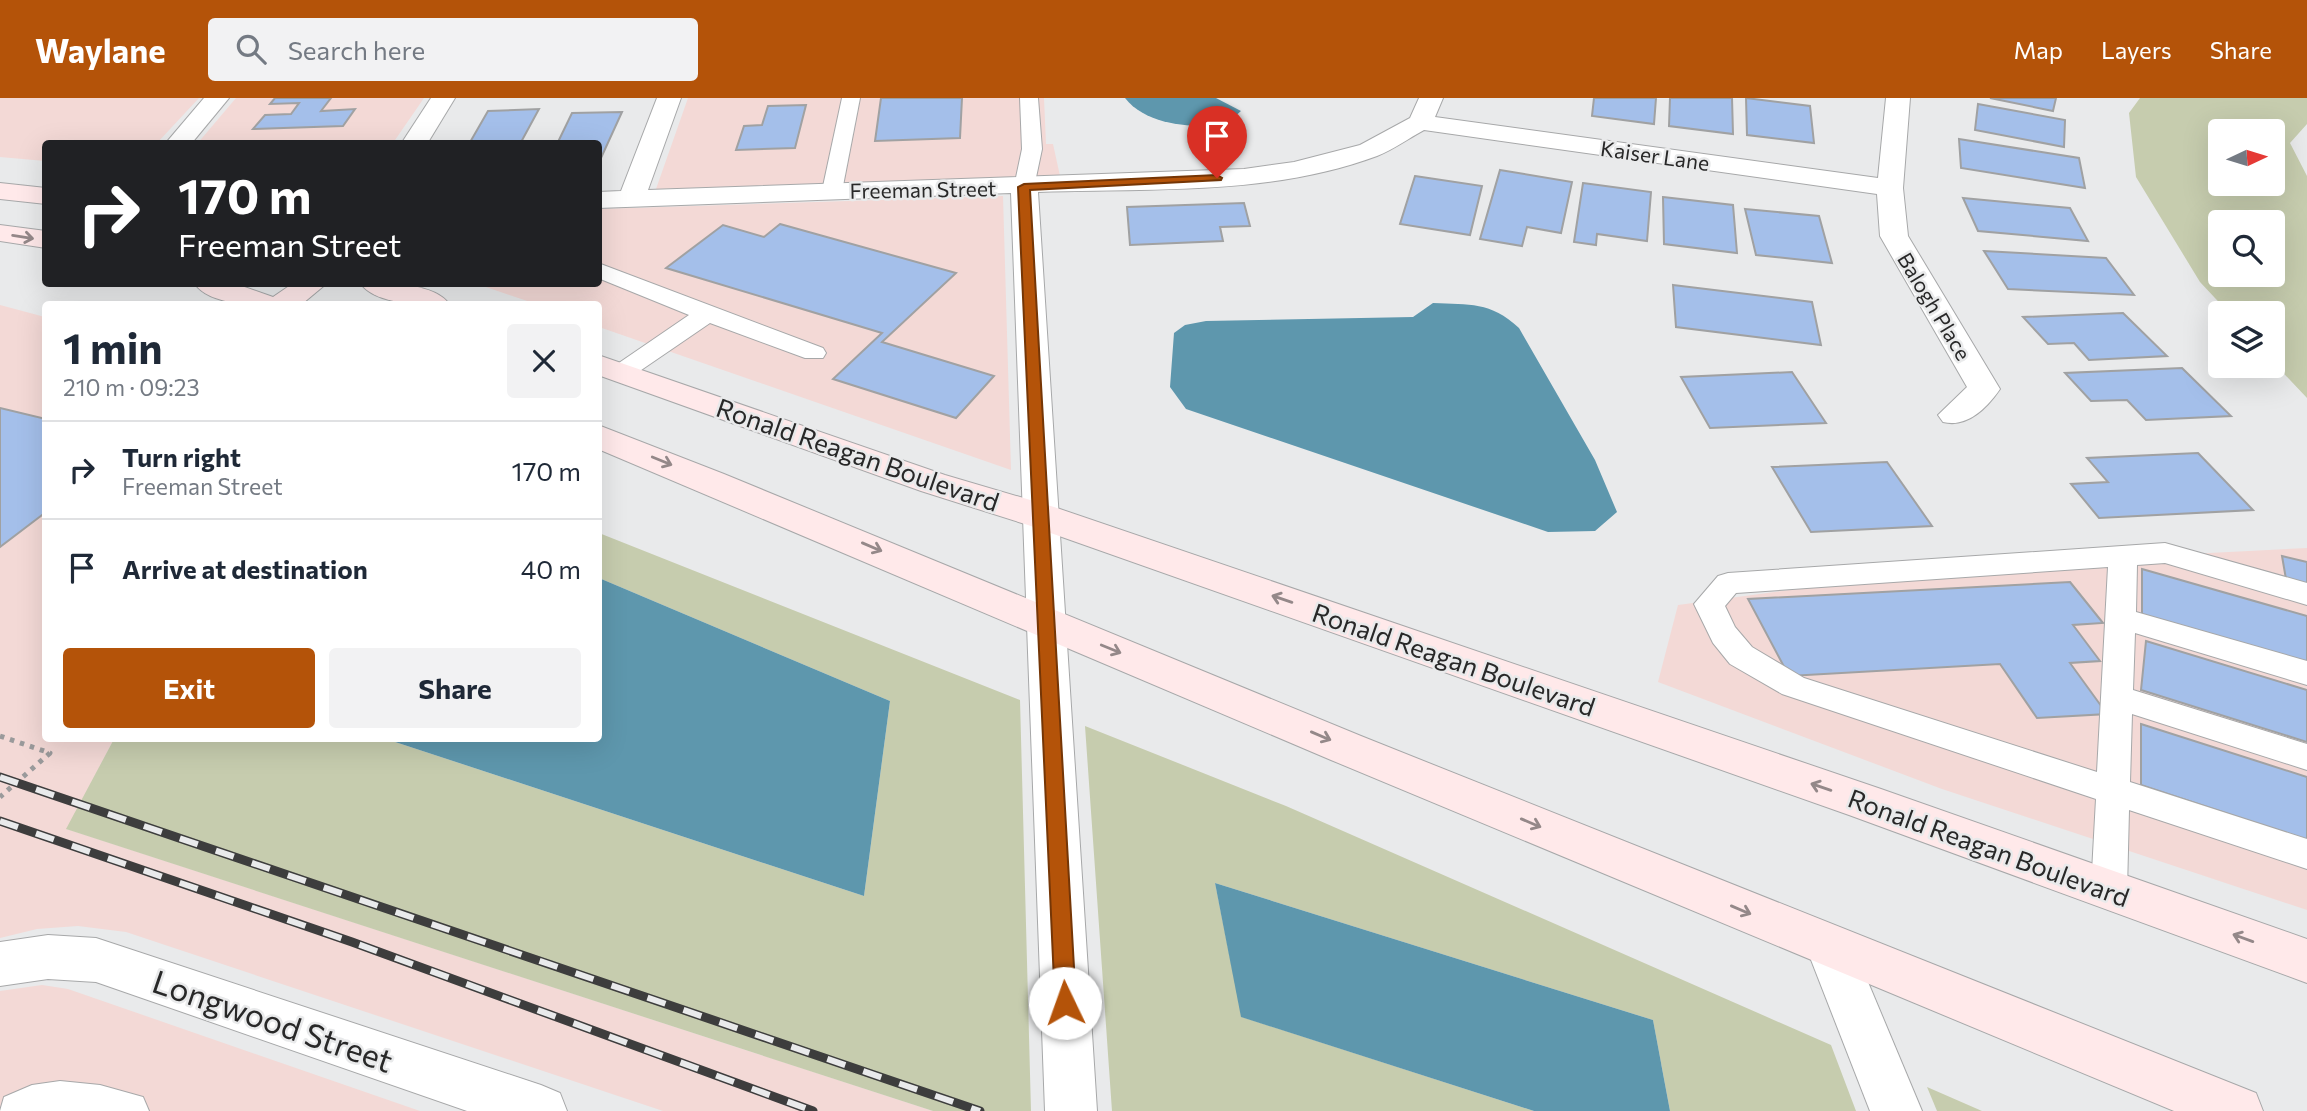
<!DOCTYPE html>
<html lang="en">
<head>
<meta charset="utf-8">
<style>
  body { margin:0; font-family:Commissioner,sans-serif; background:#f2f2f3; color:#1f2937; height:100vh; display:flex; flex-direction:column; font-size:26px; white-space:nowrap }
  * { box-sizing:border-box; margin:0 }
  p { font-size:23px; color:#747a83 }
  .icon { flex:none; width:38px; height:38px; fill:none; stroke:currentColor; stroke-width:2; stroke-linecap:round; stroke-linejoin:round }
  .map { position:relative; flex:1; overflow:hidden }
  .side { position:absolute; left:42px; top:203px; width:560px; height:441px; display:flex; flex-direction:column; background:#fff; border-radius:7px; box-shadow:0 7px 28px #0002 }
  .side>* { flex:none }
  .hud { position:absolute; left:42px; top:42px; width:560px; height:147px; border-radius:7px; box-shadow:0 7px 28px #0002; background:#202124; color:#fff; overflow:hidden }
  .needle { width:46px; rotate:86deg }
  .fabs { position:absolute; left:2208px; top:21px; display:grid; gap:14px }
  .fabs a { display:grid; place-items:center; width:77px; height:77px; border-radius:7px; background:#fff; box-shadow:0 7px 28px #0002; font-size:35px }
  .pin { position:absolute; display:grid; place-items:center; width:60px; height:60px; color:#fff; margin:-72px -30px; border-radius:50% 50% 50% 0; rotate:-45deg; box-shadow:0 0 7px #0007 }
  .pin .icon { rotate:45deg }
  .me { position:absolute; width:77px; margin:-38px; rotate:357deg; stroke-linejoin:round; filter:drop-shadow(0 0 5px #0008) }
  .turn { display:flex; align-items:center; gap:24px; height:147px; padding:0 21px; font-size:32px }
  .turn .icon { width:91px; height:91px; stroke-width:2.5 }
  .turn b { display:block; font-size:49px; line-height:60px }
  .round { display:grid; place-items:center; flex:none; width:74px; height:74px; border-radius:7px; background:#f2f2f3 }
  .overview { display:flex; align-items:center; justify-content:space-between; height:119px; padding:0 21px }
  h1 { font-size:42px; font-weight:700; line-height:52px }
  .button { display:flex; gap:14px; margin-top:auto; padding:14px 21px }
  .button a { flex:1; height:80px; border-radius:7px; background:#b45309; color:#fff; font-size:28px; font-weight:700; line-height:80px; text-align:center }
  .button a+a { background:#f2f2f3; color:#1f2937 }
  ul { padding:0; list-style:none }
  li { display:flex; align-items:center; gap:21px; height:98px; padding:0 21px; border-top:2px solid #e0e1e3 }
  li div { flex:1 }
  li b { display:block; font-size:26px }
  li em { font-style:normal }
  header { display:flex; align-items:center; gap:42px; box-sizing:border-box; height:98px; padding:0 35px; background:#b45309; color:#fff }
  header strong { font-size:33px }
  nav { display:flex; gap:38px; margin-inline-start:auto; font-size:24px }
  .search { width:490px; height:63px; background:#f2f2f3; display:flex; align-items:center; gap:18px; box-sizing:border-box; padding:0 24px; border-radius:7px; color:#747a83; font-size:26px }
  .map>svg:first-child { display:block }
  .commercial { fill:#f3d9d6 }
  .green { fill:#c6ccae; fill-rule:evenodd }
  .water { fill:#5e97ad }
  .building { fill:#a4bfea; stroke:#a0a1a2; stroke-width:2 }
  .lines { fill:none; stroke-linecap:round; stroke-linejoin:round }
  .service-casing { stroke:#a7a8a9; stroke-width:2 }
  .minor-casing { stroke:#a7a8a9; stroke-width:2 }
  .secondary-casing { stroke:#a7a8a9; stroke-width:2 }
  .path { stroke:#9a9a9b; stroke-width:5; stroke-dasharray:4.5 6; stroke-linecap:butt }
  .service { fill:#fff; fill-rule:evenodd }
  .minor { fill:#fff; fill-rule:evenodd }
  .secondary { fill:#ffe9ea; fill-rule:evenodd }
  .rail-casing { stroke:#3d3d3d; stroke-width:9 }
  .rail { stroke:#e9eaeb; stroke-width:6; stroke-dasharray:19; stroke-linecap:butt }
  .oneway { stroke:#948889 }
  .route { fill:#b45309; stroke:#753606; stroke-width:2 }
  .labels { text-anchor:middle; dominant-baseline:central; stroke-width:5; stroke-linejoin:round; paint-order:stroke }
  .far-street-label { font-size:21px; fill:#282828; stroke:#e9eaeb }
  .street-label { font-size:26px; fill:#282828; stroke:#e9eaeb }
  .near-street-label { font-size:32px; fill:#282828; stroke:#e9eaeb }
</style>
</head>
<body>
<header>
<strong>Waylane</strong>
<div class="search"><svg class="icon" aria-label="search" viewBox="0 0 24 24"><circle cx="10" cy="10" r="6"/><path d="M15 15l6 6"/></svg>Search here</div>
<nav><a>Map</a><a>Layers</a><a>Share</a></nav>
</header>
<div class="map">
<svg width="2307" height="1013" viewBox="0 0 2307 1013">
  <rect width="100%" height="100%" fill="#e9eaeb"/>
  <g class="commercial">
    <polygon points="0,0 199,0 157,45 46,46 45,63 0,59"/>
    <polygon points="236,0 424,0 393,45 197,46"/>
    <polygon points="688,0 1044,0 1046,46 1053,46 1060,78 656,91"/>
    <polygon points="1003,98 1011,372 599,229 598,206 536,206 477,186 598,186 599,111"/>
    <polygon points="0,207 45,219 46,640 114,641 67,731 933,1013 663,1013 126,834 78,828 37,831 0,840"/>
    <polygon points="2307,450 2307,812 1942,691 1658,584 1678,507 1976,467"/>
    <polygon points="42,887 68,891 420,1013 0,1013 0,893"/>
  </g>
  <g class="green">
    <path d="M2140 0H2307V26L2290 45 2307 78V300L2273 264V215H2229L2200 184 2136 79 2129 15ZM2221 33H2273V86H2221ZM2273 124V177H2221V124Z"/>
    <polygon points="599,435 1020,602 1031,1013 933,1013 66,731 114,641 386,641 864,798 890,603 599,480"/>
    <polygon points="1085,628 1286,708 1831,947 1856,1013 1670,1013 1653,922 1215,785 1242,919 1534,1013 1112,1013"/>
    <polygon points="1927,989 1982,1013 1937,1013"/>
  </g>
  <g class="water">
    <path d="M1125 0H1216L1241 13 1224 28C1191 29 1147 28 1125 0Z"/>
    <path d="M1433 205C1470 207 1490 203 1519 230L1595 362 1617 414 1595 433 1548 434 1186 311 1170 289 1174 235 1185 227 1206 223 1413 219Z"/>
    <polygon points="599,480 890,603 864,798 386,641 598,640"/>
    <polygon points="1215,785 1653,922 1670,1013 1534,1013 1241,919"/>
  </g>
  <g class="building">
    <polygon points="275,0 331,0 321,13 355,11 343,28 253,31 265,17 291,16 299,5 270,6"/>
    <polygon points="881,0 962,0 960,40 875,43"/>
    <polygon points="1594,0 1656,0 1654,26 1592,18"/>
    <polygon points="1670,0 1732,0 1733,36 1669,28"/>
    <polygon points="1746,0 1810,8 1814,45 1747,37"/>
    <polygon points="1990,0 2056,0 2053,13"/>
    <polygon points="1978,6 2065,22 2064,49 1975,32"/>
    <polygon points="806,7 795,50 736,52 744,28 762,27 768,8"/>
    <polygon points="539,11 520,46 469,46 488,13"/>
    <polygon points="622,14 601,60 598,60 598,46 557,46 572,15"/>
    <polygon points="1959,41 2079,60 2085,90 1961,70"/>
    <polygon points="1500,72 1572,84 1561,135 1527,129 1522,148 1480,141"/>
    <polygon points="1415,78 1482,88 1470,137 1400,126"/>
    <polygon points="1583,85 1651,94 1647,143 1597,136 1596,147 1574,144"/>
    <polygon points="1663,99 1733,107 1737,155 1664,146"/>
    <polygon points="1963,100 2070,110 2088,143 1978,133"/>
    <polygon points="1244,105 1250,128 1220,129 1223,143 1130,147 1127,109"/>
    <polygon points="1745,111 1819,118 1832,165 1756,157"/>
    <polygon points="780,126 956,175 882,244 994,278 956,320 833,281 882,235 666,170 723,127 764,139"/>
    <polygon points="1984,153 2106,160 2134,197 2008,191"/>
    <polygon points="1673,187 1812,204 1821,247 1676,229"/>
    <polygon points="2123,215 2167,258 2089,262 2074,245 2048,246 2023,219"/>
    <polygon points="2182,270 2231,318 2146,322 2127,302 2091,303 2065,275"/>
    <polygon points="1792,274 1826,325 1710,330 1681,279"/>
    <polygon points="0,310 46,321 46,414 0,449"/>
    <polygon points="2198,355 2253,412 2099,420 2071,386 2108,384 2087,360"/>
    <polygon points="1887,364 1932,428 1811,434 1772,369"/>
    <polygon points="2282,458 2307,464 2307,493 2287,487"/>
    <polygon points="2142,471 2307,518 2307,566 2142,518"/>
    <polygon points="2070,484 2103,525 2073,527 2100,563 2070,565 2107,616 2037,620 2000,566 1789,578 1748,501"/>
    <polygon points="2146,543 2307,592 2307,644 2141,592"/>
    <polygon points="2141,626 2307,679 2307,742 2141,687"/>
  </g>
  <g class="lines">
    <defs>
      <g id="service">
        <polygon points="842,0 860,0 842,93 832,99 822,93"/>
        <polygon points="1020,0 1038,0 1042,51 1034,89 1024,95 1014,89 1022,51"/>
        <polygon points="598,165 823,250 826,255 823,260 805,260 710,225 631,279 613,279 610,274 613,269 689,217 598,180"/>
        <path d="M2165 445 2307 485V507L2165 465 2137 467 2136 514 2307 563V587L2135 535 2133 592 2307 646V672L2132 616 2130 684 2307 741V771L2129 712 2127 792 2122 803 2109 808 2096 803 2091 792 2096 701 1782 596 1730 566 1713 545 1694 506 1718 478 1728 475ZM2108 469 2097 674 1804 580 1752 549 1735 529 1725 508 1736 495Z"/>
        <polygon points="60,983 100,987 143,999 149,1013 0,1013 4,999 32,987"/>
      </g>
      <g id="minor">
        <polygon points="204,0 229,0 191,46 165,46"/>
        <polygon points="431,0 455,0 427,46 401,46"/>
        <path d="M657 0H681L648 92 1244 71 1294 64 1360 47 1410 20 1419 0H1443L1435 19 1878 80 1886 0H1910L1903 90 1908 138 2000 291C1987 310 1967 330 1943 324L1938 317 1967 289 1880 138 1877 96 1424 32C1409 40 1393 52 1377 58 1270 98 1150 90 1038 94L1097 1013H1045L1011 95 598 110V94L621 93Z"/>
        <polygon points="1830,827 1847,834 1922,1013 1870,1013 1806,849 1813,834"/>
        <polygon points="48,837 96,840 541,987 560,995 567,1013 467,1013 96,884 48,881 0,888 0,844"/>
      </g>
      <g id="secondary">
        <polygon points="0,85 46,90 46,106 0,101"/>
        <polygon points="0,127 46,133 46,150 0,143"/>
        <path d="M195 186H236L273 199 292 186H326L302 206C274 206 213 212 195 186Z"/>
        <path d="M361 186C384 184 435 185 449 206 426 208 376 207 361 186Z"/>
        <polygon points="598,257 945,377 1054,409 1881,691 2307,841 2307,885 1849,717 1028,427 921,393 598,277"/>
        <polygon points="598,327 724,376 1361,638 2256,995 2263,1013 2174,1013 1331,662 598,351"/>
      </g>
    </defs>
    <use href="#service" class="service-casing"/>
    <use href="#minor" class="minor-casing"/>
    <use href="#secondary" class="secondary-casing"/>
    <polyline class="path" points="0,638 50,655 0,699"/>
    <use href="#service" class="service"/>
    <use href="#minor" class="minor"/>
    <use href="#secondary" class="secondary"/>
    <defs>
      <g id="rail">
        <polyline points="0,679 980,1013"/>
        <polyline points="0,723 352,844 813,1013"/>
      </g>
    </defs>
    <use href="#rail" class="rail-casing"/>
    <use href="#rail" class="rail"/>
  </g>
  <defs><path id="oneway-shaft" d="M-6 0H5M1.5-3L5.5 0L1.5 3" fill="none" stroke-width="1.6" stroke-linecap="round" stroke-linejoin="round" transform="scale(1.75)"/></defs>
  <g class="oneway">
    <use href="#oneway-shaft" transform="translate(23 139) rotate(9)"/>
    <use href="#oneway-shaft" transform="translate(662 363) rotate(22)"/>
    <use href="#oneway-shaft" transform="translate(872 449) rotate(23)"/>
    <use href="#oneway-shaft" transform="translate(1282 501) rotate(-161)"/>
    <use href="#oneway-shaft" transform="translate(1111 551) rotate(22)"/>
    <use href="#oneway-shaft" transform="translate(1321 638) rotate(23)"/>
    <use href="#oneway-shaft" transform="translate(1821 689) rotate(-161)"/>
    <use href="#oneway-shaft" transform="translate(1531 725) rotate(23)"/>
    <use href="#oneway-shaft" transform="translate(1741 812) rotate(23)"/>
    <use href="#oneway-shaft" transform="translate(2243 840) rotate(-160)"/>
  </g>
  <polygon class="route" points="1217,77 1222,80 1221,82 1030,92 1076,905 1073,911 1065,914 1058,911 1055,905 1018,89 1024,86"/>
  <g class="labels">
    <g class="far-street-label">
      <text transform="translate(1655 57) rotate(8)">Kaiser Lane</text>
      <text transform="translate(923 91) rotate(-1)">Freeman Street</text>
      <text transform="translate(1935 208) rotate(59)">Balogh Place</text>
    </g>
    <g class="street-label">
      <text transform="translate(858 356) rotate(19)">Ronald Reagan Boulevard</text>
      <text transform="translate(1454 561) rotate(19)">Ronald Reagan Boulevard</text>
      <text transform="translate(1989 749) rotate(20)">Ronald Reagan Boulevard</text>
    </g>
    <g class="near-street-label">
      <text transform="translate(273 922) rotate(19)">Longwood Street</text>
    </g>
  </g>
</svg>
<div class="fabs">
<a><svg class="needle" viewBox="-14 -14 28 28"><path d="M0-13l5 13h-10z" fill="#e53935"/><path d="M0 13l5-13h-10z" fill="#747a83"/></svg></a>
<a><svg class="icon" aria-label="search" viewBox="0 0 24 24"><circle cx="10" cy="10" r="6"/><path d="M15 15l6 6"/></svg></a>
<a><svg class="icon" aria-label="layers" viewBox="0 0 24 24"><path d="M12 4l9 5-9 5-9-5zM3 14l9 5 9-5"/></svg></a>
</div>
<div class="pin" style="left:1217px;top:80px;background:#d93025"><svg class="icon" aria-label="arrive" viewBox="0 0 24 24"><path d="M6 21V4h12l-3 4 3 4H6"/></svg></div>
<svg class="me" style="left:1065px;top:905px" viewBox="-20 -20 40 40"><circle r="19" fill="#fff"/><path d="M0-13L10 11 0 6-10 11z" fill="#b45309"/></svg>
<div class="hud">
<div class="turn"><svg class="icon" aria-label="right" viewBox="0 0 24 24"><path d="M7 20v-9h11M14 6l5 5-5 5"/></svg><div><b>170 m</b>Freeman Street</div></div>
</div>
<section class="side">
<div class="overview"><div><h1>1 min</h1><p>210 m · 09:23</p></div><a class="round"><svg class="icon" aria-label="close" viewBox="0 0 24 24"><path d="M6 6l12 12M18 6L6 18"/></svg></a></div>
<ul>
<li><svg class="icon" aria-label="right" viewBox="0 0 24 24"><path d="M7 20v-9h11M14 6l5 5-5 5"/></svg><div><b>Turn right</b><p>Freeman Street</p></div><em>170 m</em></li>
<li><svg class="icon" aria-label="arrive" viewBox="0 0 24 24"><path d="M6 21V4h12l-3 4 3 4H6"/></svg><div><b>Arrive at destination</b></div><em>40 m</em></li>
</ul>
<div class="button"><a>Exit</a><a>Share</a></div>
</section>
</div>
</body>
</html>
